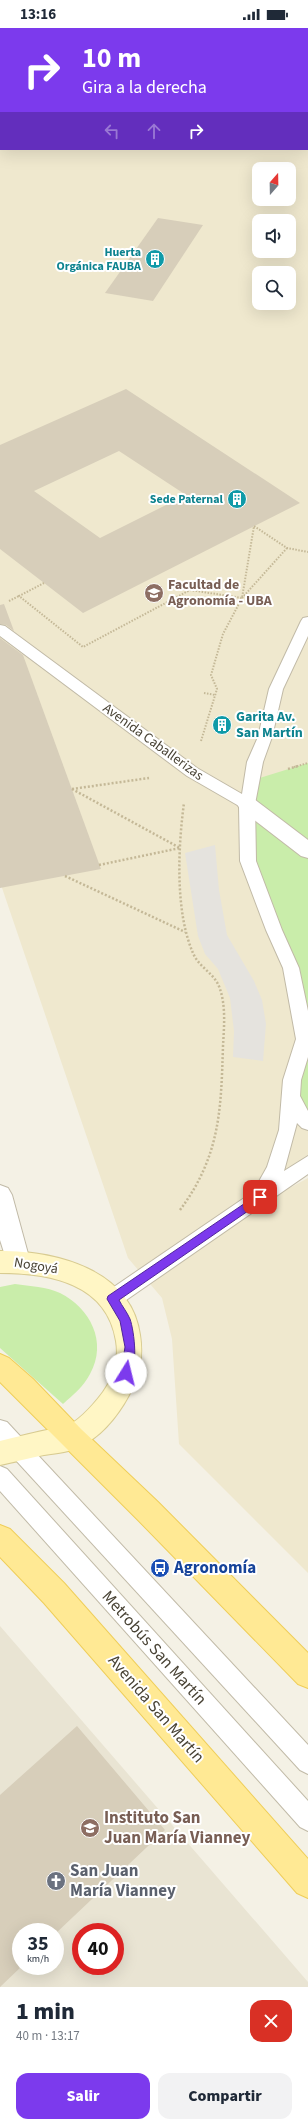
<!DOCTYPE html>
<html lang="es">
<head>
<meta charset="utf-8">
<style>
  body { margin:0; font-family:"Source Sans 3",sans-serif; background:#f2f2f3; color:#1f2937; height:100vh; display:flex; flex-direction:column; font-size:15px; white-space:nowrap }
  * { box-sizing:border-box; margin:0 }
  p { font-size:13px; color:#747a83 }
  .icon { flex:none; width:22px; height:22px; fill:none; stroke:currentColor; stroke-width:2; stroke-linecap:round; stroke-linejoin:round }
  .map { position:relative; height:1959px; overflow:hidden }
  .panel { display:flex; flex-direction:column; background:#fff; flex:1 }
  .panel>* { flex:none }
  .banner { position:absolute; left:0px; top:0px; width:308px; height:122px; box-shadow:0 4px 16px #0002; background:#7c3aed; color:#fff; overflow:hidden }
  .needle { width:26px; rotate:20deg }
  .tools { position:absolute; left:252px; top:134px; display:grid; gap:8px }
  .tools a { display:grid; place-items:center; width:44px; height:44px; border-radius:8px; background:#fff; box-shadow:0 4px 16px #0002; font-size:20px }
  .speed { position:absolute; left:12px; top:1895px; display:flex; gap:8px; font-size:20px; font-weight:700; text-align:center }
  .speed>* { display:grid; place-content:center; width:52px; height:52px; border-radius:50%; background:#fff; box-shadow:0 4px 16px #0002; line-height:1 }
  .speed small { font-size:10px; font-weight:400 }
  .speed .limit { border:6px solid #d22; background:#fff; color:#111 }
  .pin { position:absolute; display:grid; place-items:center; width:34px; height:34px; color:#fff; margin:-17px; border-radius:8px; box-shadow:0 2px 6px #0006 }
  .me { position:absolute; width:44px; margin:-22px; rotate:9deg; stroke-linejoin:round; filter:drop-shadow(0 0 3px #0008) }
  .turn { display:flex; align-items:center; gap:14px; height:84px; padding:0 16px; font-size:18px }
  .turn .icon { width:52px; height:52px; stroke-width:2.5 }
  .turn b { display:block; font-size:28px; line-height:34px }
  .lanes { display:flex; align-items:center; height:38px; padding:0 16px; background:#0003; justify-content:center; gap:20px; direction:ltr }
  .lanes .off { opacity:.35 }
  .round { display:grid; place-items:center; flex:none; width:42px; height:42px; border-radius:12px; background:#f2f2f3 }
  .summary { display:flex; align-items:center; justify-content:space-between; height:68px; padding:0 16px }
  h1 { font-size:24px; font-weight:800; line-height:30px }
  .action { display:flex; gap:8px; margin-top:auto; padding:8px 16px }
  .action a { flex:1; height:46px; border-radius:12px; background:#7c3aed; color:#fff; font-size:16px; font-weight:800; line-height:46px; text-align:center }
  .action a+a { background:#f2f2f3; color:#1f2937 }
  .status { display:flex; justify-content:space-between; align-items:center; height:28px; padding:0 20px; background:#fff; direction:ltr }
  .status svg { height:11px; fill:currentColor }
  .map>svg:first-child { display:block }
  .residential { fill:#e9e4d3; fill-rule:evenodd }
  .education { fill:#efe8ce; fill-rule:evenodd }
  .green { fill:#c9edaa }
  .parking { fill:#e5e3de }
  .building { fill:#d7ceba; fill-rule:evenodd }
  .lines { fill:none; stroke-linecap:round; stroke-linejoin:round }
  .lane-casing { stroke:#c1baa7; stroke-width:2 }
  .street-casing { stroke:#c1baa7; stroke-width:2 }
  .secondary-casing { stroke:#d8cb91; stroke-width:2 }
  .primary-casing { stroke:#efce59; stroke-width:2 }
  .path-far1 { stroke:#c4b897; stroke-width:2; stroke-dasharray:1.5 1.5; stroke-linecap:butt }
  .path { stroke:#c4b897; stroke-width:2.5; stroke-dasharray:2 2; stroke-linecap:butt }
  .lane { fill:#fff; fill-rule:evenodd }
  .street { fill:#fff; fill-rule:evenodd }
  .secondary { fill:#fff6c5; fill-rule:evenodd }
  .primary { fill:#ffe994; fill-rule:evenodd }
  .route { fill:#7c3aed; stroke:#51269a }
  .labels { text-anchor:middle; dominant-baseline:central; stroke-width:4; stroke-linejoin:round; paint-order:stroke }
  .far-culture-label { font-size:12px; font-weight:bold; fill:#0d838f; stroke:#fff; text-anchor:end }
  .education-label { font-size:14px; font-weight:bold; fill:#785e54; stroke:#fff; text-anchor:start }
  .culture-label { font-size:14px; font-weight:bold; fill:#0d838f; stroke:#fff; text-anchor:start }
  .street-label { font-size:14px; fill:#484234; stroke:#fff }
  .near-transit-label { font-size:17px; font-weight:bold; fill:#164399; stroke:#fff; text-anchor:start }
  .near-street-label { font-size:17px; fill:#484234; stroke:#fff }
  .near-education-label { font-size:17px; font-weight:bold; fill:#785e54; stroke:#fff; text-anchor:start }
  .near-worship-label { font-size:17px; font-weight:bold; fill:#5b616d; stroke:#fff; text-anchor:start }
</style>
</head>
<body>
<div class="status"><b>13:16</b><svg viewBox="0 0 49 12"><path d="M0 12V9h3v3zM5 12V6h3v6zM10 12V3h3v9zM15 12V0h3v12zM26 1h20v11H26zM47 4h2v5h-2z"/></svg></div>
<div class="map">
<svg width="308" height="1959" viewBox="0 0 308 1959">
  <rect width="100%" height="100%" fill="#f4f1e5"/>
  <path class="residential" d="M0 1598 308 1954V1959H0ZM21 1904H55V1938H21ZM81 1904H115V1938H81Z"/>
  <path class="education" d="M0 0H308V1143L284 1163 308 1150V1545L179 1416 172 1311 162 1270 128 1230 0 854ZM1 1H307V121H1ZM259 141H289V171H259ZM259 193H289V223H259ZM259 245H289V275H259Z"/>
  <g class="green">
    <polygon points="308,735 308,1095 291,1069 305,1011 299,974 248,833 253,752"/>
    <path d="M15 1256C30 1258 47 1259 60 1265 90 1280 108 1314 90 1346 84 1358 73 1367 63 1376L0 1320V1259Z"/>
  </g>
  <polygon class="parking" points="215,817 219,862 227,907 254,953 262,972 266,996 263,1033 233,1029 234,1003 230,970 218,941 205,926 198,908 185,825"/>
  <g class="building">
    <polygon points="158,190 203,197 153,273 105,265"/>
    <path d="M126 361 300 475 83 585 0 521V417ZM119 423 186 467 100 510 34 463Z"/>
    <polygon points="4,576 14,603 6,597 0,596 0,577"/>
    <polygon points="0,610 23,627 101,841 0,860"/>
    <polygon points="77,1698 165,1802 55,1906 55,1904 21,1904 22,1938 0,1959 0,1767"/>
  </g>
  <g class="lines">
    <defs>
      <g id="lane">
        <polygon points="308,589 308,608 283,661 272,709 263,734 255,776 256,833 282,902 299,940 308,983 308,1029 301,1052 300,1068 308,1083 308,1102 302,1100 297,1095 284,1143 308,1128 308,1146 119,1277 112,1279 105,1277 102,1271 105,1265 253,1164 267,1139 279,1102 283,1052 296,1011 283,940 266,902 240,833 239,778 187,748 0,608 0,597 5,598 197,740 242,766 247,734 258,709 269,661 301,593 303,590"/>
        <polygon points="0,1392 7,1394 308,1717 308,1746 300,1742 0,1415"/>
        <polygon points="0,1438 7,1441 308,1773 308,1803 300,1799 0,1463"/>
      </g>
      <g id="street">
        <polygon points="247,769 254,771 308,812 308,830 301,828 240,781 237,776 240,771"/>
        <polygon points="0,1157 8,1160 12,1167 30,1233 27,1240 18,1244 9,1240 0,1212"/>
      </g>
      <path id="secondary" d="M0 1223C55 1223 131 1241 140 1307 143 1326 141 1342 133 1359 123 1381 106 1404 85 1416 72 1424 58 1425 44 1427 29 1430 15 1434 0 1437V1413C16 1409 32 1405 47 1402 53 1401 60 1402 65 1399 79 1393 94 1376 103 1364 114 1349 119 1331 116 1313 107 1255 49 1245 0 1245Z"/>
      <g id="primary">
        <polygon points="0,1326 9,1330 33,1351 81,1401 158,1474 308,1625 308,1660 298,1656 138,1492 0,1354"/>
        <polygon points="0,1497 10,1501 64,1555 308,1831 308,1870 297,1865 44,1575 0,1529"/>
      </g>
    </defs>
    <use href="#lane" class="lane-casing"/>
    <use href="#street" class="street-casing"/>
    <use href="#secondary" class="secondary-casing"/>
    <use href="#primary" class="primary-casing"/>
    <g class="path-far1">
      <polyline points="44,555 19,568 83,619 190,562 242,570 254,498 287,520 308,524"/>
      <polyline points="9,573 19,568"/>
      <polyline points="204,665 215,667"/>
      <polyline points="201,713 217,661 211,647 223,606 242,570 287,520"/>
      <polyline points="294,739 308,735"/>
    </g>
    <g class="path">
      <polyline points="288,741 298,738"/>
      <polyline points="72,761 180,820"/>
      <polyline points="72,761 149,750"/>
      <polyline points="99,837 180,820"/>
      <polyline points="65,848 185,904"/>
      <path d="M180 1182C220 1128 221 1083 223 1018 224 999 226 979 220 961 215 945 199 940 193 925 175 884 178 819 184 775"/>
    </g>
    <use href="#lane" class="lane"/>
    <use href="#street" class="street"/>
    <use href="#secondary" class="secondary"/>
    <use href="#primary" class="primary"/>
  </g>
  <path class="route" d="M260 1165 265 1169 264 1172 119 1272C122 1278 127 1284 130 1291 134 1302 140 1345 126 1350L123 1349 121 1345 125 1319 120 1293 107 1271 108 1268Z"/>
  <defs>
    <symbol id="building-disc" viewBox="-11 -11 22 22"><circle r="9.5" fill="#0f9aa8" stroke="#fff"/><path d="M-4-6H4V6H1V3H-1V6H-4ZM-2.5-4.3h1.7v1.8h-1.7ZM.8-4.3h1.7v1.8H.8ZM-2.5-1h1.7V.8h-1.7ZM.8-1h1.7V.8H.8Z" fill="#fff"/></symbol>
    <symbol id="university-disc" viewBox="-11 -11 22 22"><circle r="9.5" fill="#8d6e63" stroke="#fff"/><path d="M0-5L7-2L0 1L-7-2ZM-4 1L0 2.5L4 1V4Q0 6-4 4Z" fill="#fff"/></symbol>
    <symbol id="bus-disc" viewBox="-11 -11 22 22"><circle r="9.5" fill="#1a4fb4" stroke="#fff"/><path d="M-5-6H5V4H4V6H2V4H-2V6H-4V4H-5ZM-3.5-4V0h7V-4ZM-3.5 1.2v1.5H-2V1.2ZM2 1.2v1.5H3.5V1.2Z" fill="#fff"/></symbol>
    <symbol id="school-disc" viewBox="-11 -11 22 22"><circle r="9.5" fill="#8d6e63" stroke="#fff"/><path d="M0-5L7-2L0 1L-7-2ZM-4 1L0 2.5L4 1V4Q0 6-4 4Z" fill="#fff"/></symbol>
    <symbol id="church-disc" viewBox="-11 -11 22 22"><circle r="9.5" fill="#6b7280" stroke="#fff"/><path d="M-1.2-6h2.4v3.5h3.3v2.4h-3.3V6h-2.4V-.1h-3.3v-2.4h3.3Z" fill="#fff"/></symbol>
  </defs>
  <g fill-rule="evenodd">
    <use href="#building-disc" x="144" y="220" width="22" height="22"/>
    <use href="#building-disc" x="226" y="460" width="22" height="22"/>
    <use href="#university-disc" x="143" y="554" width="22" height="22"/>
    <use href="#building-disc" x="211" y="686" width="22" height="22"/>
    <use href="#bus-disc" x="149" y="1529" width="22" height="22"/>
    <use href="#school-disc" x="79" y="1789" width="22" height="22"/>
    <use href="#church-disc" x="45" y="1842" width="22" height="22"/>
  </g>
  <g class="labels">
    <g class="far-culture-label">
      <text x="141" y="224">Huerta<tspan x="141" dy="14">Orgánica FAUBA</tspan></text>
      <text x="223" y="471">Sede Paternal</text>
    </g>
    <g class="education-label">
      <text x="168" y="557">Facultad de<tspan x="168" dy="16">Agronomía - UBA</tspan></text>
    </g>
    <g class="culture-label">
      <text x="236" y="689">Garita Av.<tspan x="236" dy="16">San Martín</tspan></text>
    </g>
    <g class="street-label">
      <text transform="translate(153 714) rotate(36)">Avenida Caballerizas</text>
      <text transform="translate(36 1238) rotate(9)">Nogoyá</text>
    </g>
    <g class="near-transit-label">
      <text x="174" y="1540">Agronomía</text>
    </g>
    <g class="near-street-label">
      <text transform="translate(154 1620) rotate(48)">Metrobús San Martín</text>
      <text transform="translate(156 1681) rotate(49)">Avenida San Martín</text>
    </g>
    <g class="near-education-label">
      <text x="104" y="1790">Instituto San<tspan x="104" dy="20">Juan María Vianney</tspan></text>
    </g>
    <g class="near-worship-label">
      <text x="70" y="1843">San Juan<tspan x="70" dy="20">María Vianney</tspan></text>
    </g>
  </g>
</svg>
<div class="tools">
<a><svg class="needle" viewBox="-14 -14 28 28"><path d="M0-13l5 13h-10z" fill="#e53935"/><path d="M0 13l5-13h-10z" fill="#747a83"/></svg></a>
<a><svg class="icon" aria-label="sound" viewBox="0 0 24 24"><path d="M4 9h4l5-4v14l-5-4H4zM17 9q2 3 0 6"/></svg></a>
<a><svg class="icon" aria-label="search" viewBox="0 0 24 24"><circle cx="10" cy="10" r="6"/><path d="M15 15l6 6"/></svg></a>
</div>
<div class="speed"><div>35<small>km/h</small></div><div class="limit">40</div></div>
<div class="pin" style="left:260px;top:1169px;background:#d93025"><svg class="icon" aria-label="arrive" viewBox="0 0 24 24"><path d="M6 21V4h12l-3 4 3 4H6"/></svg></div>
<svg class="me" style="left:126px;top:1345px" viewBox="-20 -20 40 40"><circle r="19" fill="#fff"/><path d="M0-13L10 11 0 6-10 11z" fill="#7c3aed"/></svg>
<div class="banner">
<div class="turn"><svg class="icon" aria-label="right" viewBox="0 0 24 24"><path d="M7 20v-9h11M14 6l5 5-5 5"/></svg><div><b>10 m</b>Gira a la derecha</div></div>
<div class="lanes"><svg class="icon off" aria-label="left" viewBox="0 0 24 24"><path d="M17 20v-9H6M10 6l-5 5 5 5"/></svg><svg class="icon off" aria-label="ahead" viewBox="0 0 24 24"><path d="M12 20V5M6 11l6-6 6 6"/></svg><svg class="icon" aria-label="right" viewBox="0 0 24 24"><path d="M7 20v-9h11M14 6l5 5-5 5"/></svg></div>
</div>
</div>
<section class="panel">
<div class="summary"><div><h1>1 min</h1><p>40 m · 13:17</p></div><a class="round" style="background:#d93025;color:#fff"><svg class="icon" aria-label="close" viewBox="0 0 24 24"><path d="M6 6l12 12M18 6L6 18"/></svg></a></div>
<div class="action"><a>Salir</a><a>Compartir</a></div>
</section>
</body>
</html>
